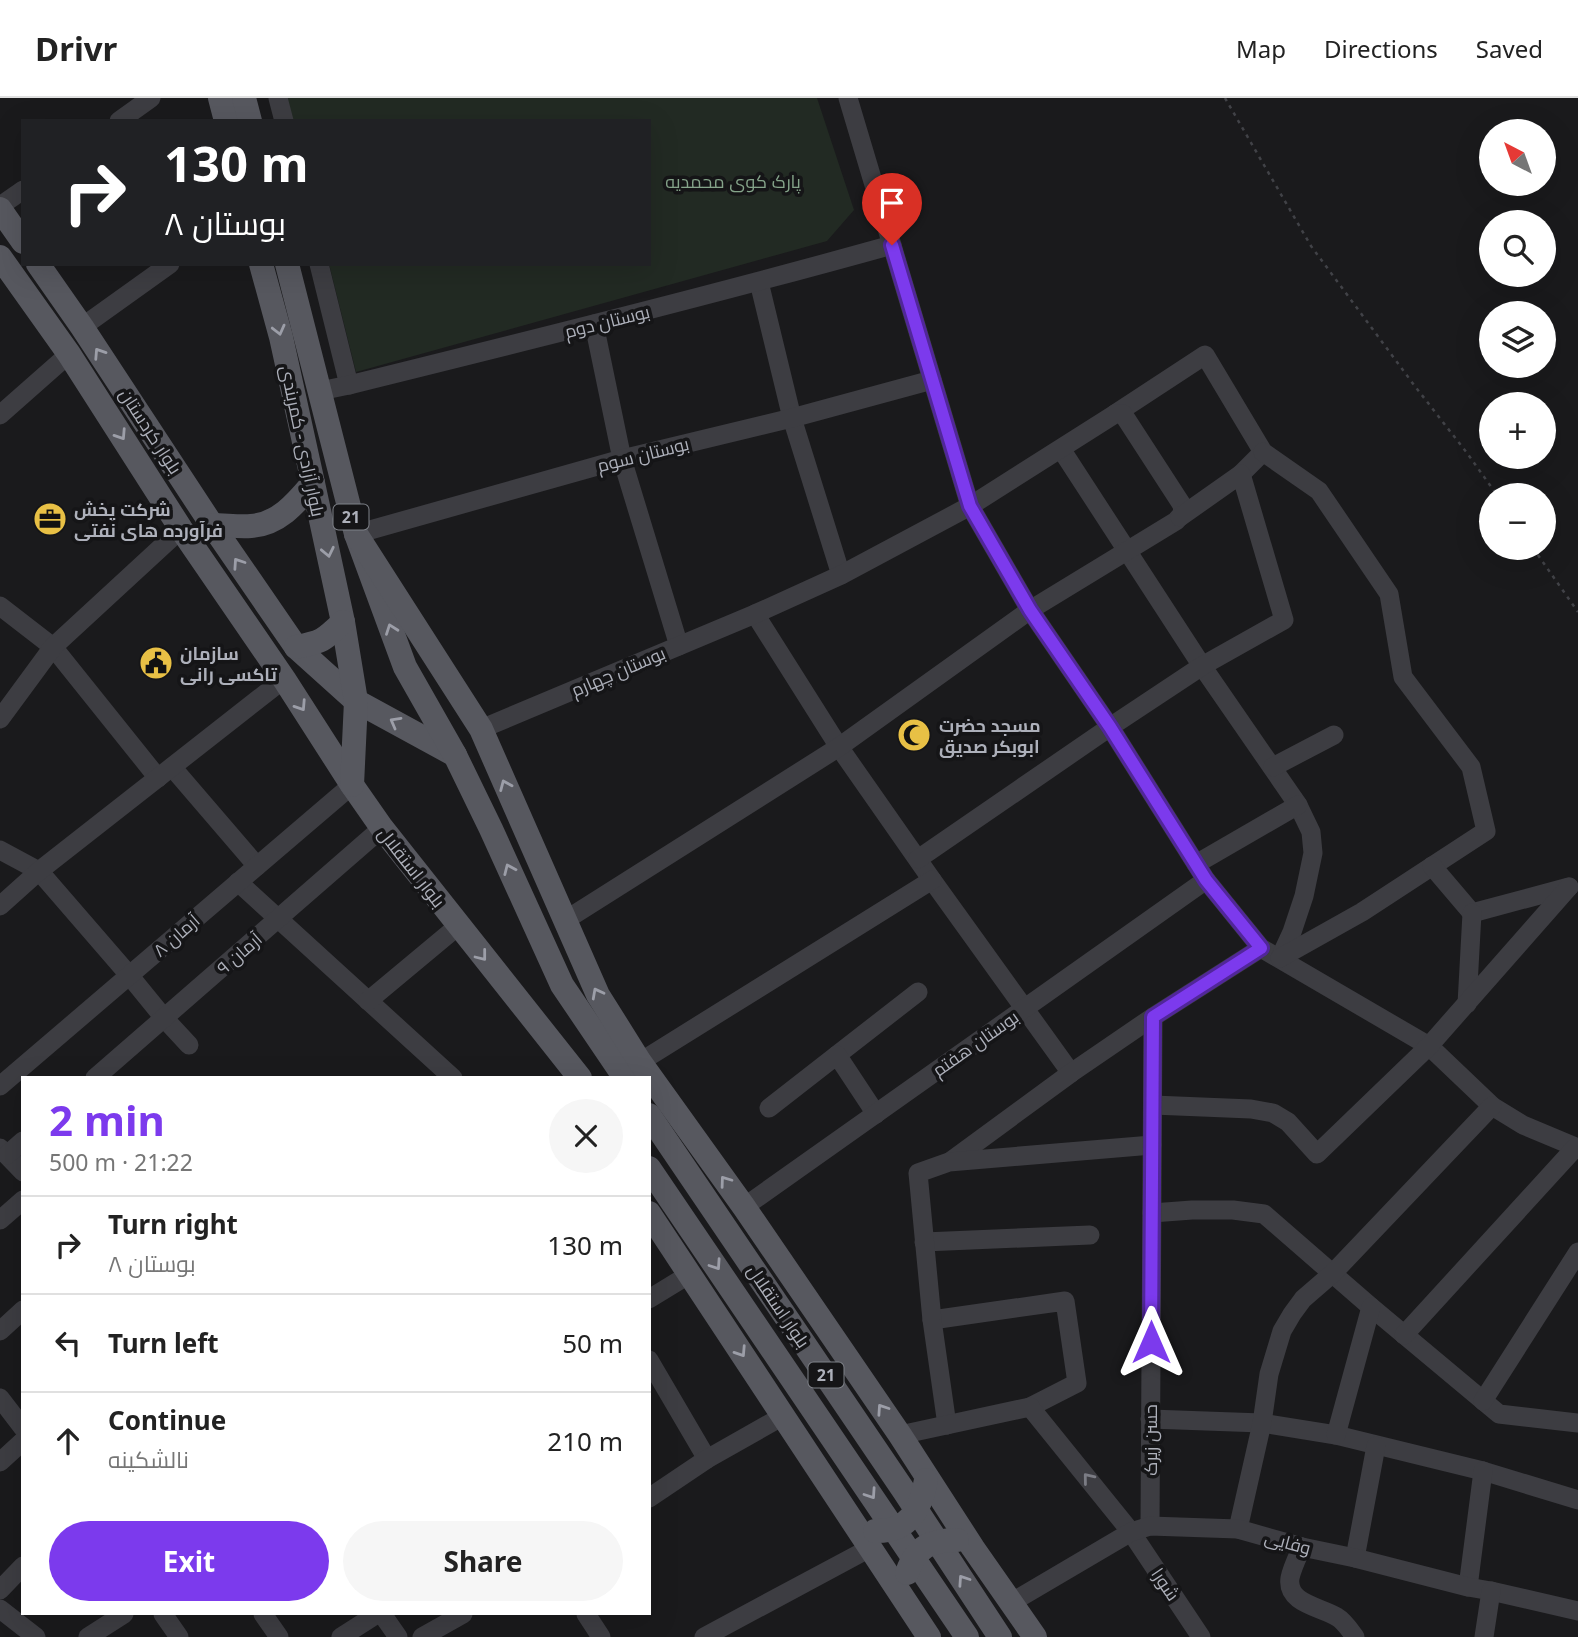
<!DOCTYPE html>
<html lang="en">
<head>
<meta charset="utf-8">
<style>
  body { margin:0; font-family:"Noto Sans",Cairo,sans-serif; background:#f6f6f6; color:#222; height:100vh; display:flex; flex-direction:column; font-size:26px; white-space:nowrap }
  * { box-sizing:border-box; margin:0 }
  p { font-size:23px; color:#767676 }
  .icon { flex:none; width:38px; height:38px; fill:none; stroke:currentColor; stroke-width:2; stroke-linecap:round; stroke-linejoin:round }
  .map { position:relative; flex:1; overflow:hidden }
  .panel { position:absolute; left:21px; top:978px; width:630px; height:539px; display:flex; flex-direction:column; background:#fff; border-radius:0px; box-shadow:0 7px 28px #0002 }
  .panel>* { flex:none }
  .banner { position:absolute; left:21px; top:21px; width:630px; height:147px; border-radius:0px; box-shadow:0 7px 28px #0002; background:#202124; color:#fff; overflow:hidden }
  .needle { width:46px; rotate:319deg }
  .controls { position:absolute; left:1479px; top:21px; display:grid; gap:14px }
  .controls a { display:grid; place-items:center; width:77px; height:77px; border-radius:50%; background:#fff; box-shadow:0 7px 28px #0002; font-size:35px }
  .pin { position:absolute; display:grid; place-items:center; width:60px; height:60px; color:#fff; margin:-72px -30px; border-radius:50% 50% 50% 0; rotate:-45deg; box-shadow:0 0 7px #0007 }
  .pin .icon { rotate:45deg }
  .me { position:absolute; width:77px; margin:-38px; rotate:0deg; stroke-linejoin:round; filter:drop-shadow(0 0 5px #0008) }
  .turn { display:flex; align-items:center; gap:24px; height:147px; padding:0 28px; font-size:32px }
  .turn .icon { width:91px; height:91px; stroke-width:2.5 }
  .turn b { display:block; font-size:49px; line-height:60px }
  .round { display:grid; place-items:center; flex:none; width:74px; height:74px; border-radius:37px; background:#f6f6f6 }
  .summary { display:flex; align-items:center; justify-content:space-between; height:119px; padding:0 28px }
  h1 { font-size:42px; font-weight:700; line-height:52px; color:#7c3aed }
  .action { display:flex; gap:14px; margin-top:auto; padding:14px 28px }
  .action a { flex:1; height:80px; border-radius:42px; background:#7c3aed; color:#fff; font-size:28px; font-weight:700; line-height:80px; text-align:center }
  .action a+a { background:#f6f6f6; color:#222 }
  ul { padding:0; list-style:none }
  li { display:flex; align-items:center; gap:21px; height:98px; padding:0 28px; border-top:2px solid #e0e0e0 }
  li div { flex:1 }
  li b { display:block; font-size:26px }
  li em { font-style:normal }
  header { display:flex; align-items:center; gap:42px; box-sizing:border-box; height:98px; padding:0 35px; background:#fff; border-bottom:2px solid #e0e0e0 }
  header strong { font-size:33px }
  nav { display:flex; gap:38px; margin-inline-start:auto; font-size:24px }
  .map>svg:first-child { display:block }
  .green { fill:#222a23 }
  .lines { fill:none; stroke-linecap:round; stroke-linejoin:round }
  .path { stroke:#414247; stroke-width:2.5; stroke-dasharray:3.5 5; stroke-linecap:butt }
  .minor { stroke:#3d3d42; stroke-width:19 }
  .major { stroke:#57585f; stroke-width:24 }
  .major-bridge { stroke:#57585f; stroke-width:24 }
  .oneway { stroke:#9c9ea8 }
  .oneway2 { stroke:#7b7c84 }
  .route-casing { stroke:#51269a; stroke-width:18 }
  .route { stroke:#7c3aed; stroke-width:12 }
  .labels { text-anchor:middle; dominant-baseline:central; stroke-width:7; stroke-linejoin:round; paint-order:stroke }
  .shield { fill:#151517; stroke:#7f8289; stroke-width:2 }
  .shield-label { font-size:16px; font-weight:bold; fill:#adb0ba }
  .park-label { font-size:18px; fill:#85a48a; stroke:#151517 }
  .street-label { font-size:18px; fill:#adb0ba; stroke:#151517 }
  .poi-label { font-size:18px; font-weight:bold; fill:#adb0ba; stroke:#151517; text-anchor:start }
</style>
</head>
<body>
<header>
<strong>Drivr</strong>
<nav><a>Map</a><a>Directions</a><a>Saved</a></nav>
</header>
<div class="map">
<svg width="1578" height="1539" viewBox="0 0 1578 1539">
  <rect width="100%" height="100%" fill="#1a1a1c"/>
  <polygon class="green" points="287,0 817,0 854,112 827,143 356,274 329,166 649,166 649,23 293,23"/>
  <g class="lines">
    <g class="path">
      <polyline points="1225,0 1311,148 1414,287 1467,355 1497,397"/>
      <polyline points="1533,450 1578,514"/>
    </g>
    <g class="minor">
      <polyline points="278,0 284,23"/>
      <polyline points="848,0 970,408 1030,512 1110,629 1206,782 1261,850 1429,948 1492,1008 1523,1027 1578,1050"/>
      <polyline points="119,23 151,0"/>
      <polyline points="0,108 23,92"/>
      <polyline points="319,166 349,287"/>
      <polyline points="759,184 792,320 841,477"/>
      <polyline points="594,226 622,361 679,548"/>
      <polyline points="82,229 170,166"/>
      <path d="M320 293 349 287C531 242 712 197 892 147"/>
      <polyline points="1115,316 1205,257 1263,354 1241,376"/>
      <polyline points="0,317 69,256"/>
      <polyline points="1061,351 1202,568 1298,707 1311,734 1313,755 1304,798 1292,834 1280,860"/>
      <polyline points="1263,354 1319,393 1389,496 1403,579 1471,669 1486,733 1362,814 1280,860"/>
      <polyline points="356,436 622,361 792,320 932,282"/>
      <polyline points="0,508 53,549 158,680"/>
      <polyline points="755,516 839,649 932,782 1071,975"/>
      <polyline points="0,621 53,549 181,431"/>
      <polyline points="481,631 755,516 841,477 970,408 1115,316 1123,316 1182,407 1183,415 1176,423 1030,512 839,649 564,823"/>
      <polyline points="172,669 257,768"/>
      <polyline points="1273,669 1334,637"/>
      <polyline points="0,752 39,773 129,877 164,920 189,947"/>
      <polyline points="918,761 1110,629 1202,568 1284,522 1241,376 1180,419"/>
      <polyline points="1196,766 1298,707"/>
      <polyline points="1432,768 1472,815 1569,789"/>
      <polyline points="238,784 453,980"/>
      <polyline points="0,808 39,773 284,581"/>
      <polyline points="368,903 458,828"/>
      <polyline points="1467,906 1472,815"/>
      <polyline points="837,957 918,894"/>
      <polyline points="640,964 932,782"/>
      <polyline points="95,980 382,730"/>
      <polyline points="0,988 352,687"/>
      <polyline points="1153,1007 1251,1011 1273,1015 1288,1024 1317,1056 1429,948 1569,789"/>
      <polyline points="769,1010 837,957 876,1016"/>
      <polyline points="0,1050 23,1074"/>
      <polyline points="7,1057 23,1043"/>
      <polyline points="951,1063 1071,975 1153,919 1261,850"/>
      <polyline points="744,1109 1206,782"/>
      <polyline points="1152,1115 1192,1112 1233,1112 1264,1116 1371,1209 1499,1316 1578,1325"/>
      <polyline points="0,1122 23,1102"/>
      <polyline points="924,1144 1090,1137"/>
      <polyline points="649,1201 690,1176"/>
      <polyline points="932,1222 1065,1203 1077,1285 1030,1309"/>
      <polyline points="0,1233 23,1212"/>
      <polyline points="1404,1237 1575,1050"/>
      <polyline points="649,1262 707,1361"/>
      <polyline points="0,1300 23,1330"/>
      <polyline points="1483,1303 1578,1154"/>
      <polyline points="1150,1321 1262,1325 1336,1337 1483,1373 1578,1402"/>
      <polyline points="947,1327 932,1222 918,1075 949,1064 1152,1047"/>
      <polyline points="900,1337 1030,1309 1131,1434 1201,1539"/>
      <polyline points="1336,1337 1371,1209"/>
      <polyline points="0,1364 23,1343"/>
      <polyline points="649,1400 707,1361 783,1318"/>
      <polyline points="1150,1428 1153,919"/>
      <polyline points="1238,1431 1262,1325 1269,1276 1282,1233 1292,1216 1303,1201 1333,1175 1492,1008"/>
      <path d="M1302 1449C1298 1458 1292 1470 1290 1480 1286 1506 1322 1509 1337 1519 1344 1523 1350 1532 1355 1539"/>
      <polyline points="1355,1460 1376,1348"/>
      <polyline points="1468,1489 1483,1373"/>
      <polyline points="0,1492 23,1468"/>
      <polyline points="1012,1504 1131,1434 1150,1428 1238,1431 1302,1449 1355,1460 1468,1489 1491,1493 1578,1513"/>
      <polyline points="0,1511 36,1539"/>
      <polyline points="163,1516 179,1539"/>
      <polyline points="263,1516 279,1539"/>
      <polyline points="382,1516 398,1539"/>
      <polyline points="586,1516 601,1539"/>
      <polyline points="88,1539 124,1516"/>
      <polyline points="341,1539 377,1516"/>
      <polyline points="422,1539 463,1516"/>
      <polyline points="704,1539 870,1450"/>
      <polyline points="1484,1539 1491,1493"/>
    </g>
    <g class="major">
      <polyline points="220,0 226,23"/>
      <polyline points="244,0 250,23"/>
      <polyline points="0,111 23,144"/>
      <polyline points="0,159 69,256 181,431 284,581 352,687 382,730 580,980"/>
      <polyline points="38,166 82,229 212,427 296,549 356,603 455,657"/>
      <polyline points="261,166 281,239 313,385 343,524 356,603 352,687"/>
      <polyline points="287,166 356,436 405,569 455,657 491,731 562,887 625,980"/>
      <path d="M212 427C225 427 239 429 251 428 279 426 296 405 313 385"/>
      <polyline points="356,436 481,631 598,897 640,964 744,1109 900,1337 973,1450 1035,1539"/>
      <path d="M296 549C322 544 323 543 343 524"/>
      <polyline points="649,1017 904,1393 1000,1539"/>
      <polyline points="649,1070 967,1539"/>
      <polyline points="649,1115 929,1539"/>
    </g>
    <g class="major-bridge">
      <path d="M875 1433C909 1434 921 1411 926 1382"/>
      <path d="M907 1475C916 1449 930 1442 957 1442"/>
    </g>
  </g>
  <defs><path id="oneway-chevron" d="M-2-3.5L2.5 0L-2 3.5" fill="none" stroke-width="1.6" stroke-linecap="round" stroke-linejoin="round" transform="scale(1.75)"/></defs>
  <g class="oneway">
    <use href="#oneway-chevron" transform="translate(279 232) rotate(76)"/>
    <use href="#oneway-chevron" transform="translate(99 255) rotate(-123)"/>
    <use href="#oneway-chevron" transform="translate(121 337) rotate(57)"/>
    <use href="#oneway-chevron" transform="translate(328 454) rotate(78)"/>
    <use href="#oneway-chevron" transform="translate(238 465) rotate(-124)"/>
    <use href="#oneway-chevron" transform="translate(391 531) rotate(-110)"/>
    <use href="#oneway-chevron" transform="translate(301 608) rotate(57)"/>
    <use href="#oneway-chevron" transform="translate(395 624) rotate(-151)"/>
    <use href="#oneway-chevron" transform="translate(505 687) rotate(-113)"/>
    <use href="#oneway-chevron" transform="translate(509 771) rotate(-114)"/>
    <use href="#oneway-chevron" transform="translate(482 858) rotate(52)"/>
    <use href="#oneway-chevron" transform="translate(597 895) rotate(-118)"/>
    <use href="#oneway-chevron" transform="translate(725 1083) rotate(-126)"/>
    <use href="#oneway-chevron" transform="translate(716 1167) rotate(56)"/>
    <use href="#oneway-chevron" transform="translate(741 1254) rotate(57)"/>
    <use href="#oneway-chevron" transform="translate(882 1311) rotate(-124)"/>
    <use href="#oneway-chevron" transform="translate(871 1396) rotate(56)"/>
    <use href="#oneway-chevron" transform="translate(963 1482) rotate(-124)"/>
  </g>
  <use class="oneway2" href="#oneway-chevron" transform="translate(1088 1380) rotate(-129)"/>
  <g class="lines">
    <defs>
      <polyline id="route" points="892,147 970,408 1030,512 1110,629 1206,782 1261,850 1153,919 1151,1244"/>
    </defs>
    <use href="#route" class="route-casing"/>
    <use href="#route" class="route"/>
  </g>
  <defs>
    <symbol id="office-disc" viewBox="-11 -11 22 22"><circle r="9.5" fill="#e8c045" stroke="#151517"/><path d="M-6-3h4V-5.5h4V-3h4V5H-6ZM-1-4.5V-3h2v-1.5ZM-6 0V1H6V0Z" fill="#111"/></symbol>
    <symbol id="civic-disc" viewBox="-11 -11 22 22"><circle r="9.5" fill="#e8c045" stroke="#151517"/><path d="M-.6-6.5H3V-4.5H.6V-3L4-1V1h2V6H-6V1h2V-1L-.6-3ZM-1.2 2.5V6h2.4V2.5Z" fill="#111"/></symbol>
    <symbol id="mosque-disc" viewBox="-11 -11 22 22"><circle r="9.5" fill="#e8c045" stroke="#151517"/><path d="M3.5-4.9A6 6 0 1 0 3.5 4.9A5 5 0 1 1 3.5-4.9Z" fill="#111"/></symbol>
  </defs>
  <g fill-rule="evenodd">
    <use href="#office-disc" x="31" y="402" width="38" height="38"/>
    <use href="#civic-disc" x="137" y="546" width="38" height="38"/>
    <use href="#mosque-disc" x="895" y="618" width="38" height="38"/>
  </g>
  <g class="labels">
    <g class="shield">
      <rect x="333.5" y="406.5" width="35" height="25" rx="5"/>
      <rect x="808.5" y="1264.5" width="35" height="25" rx="5"/>
    </g>
    <g class="shield-label">
      <text x="351" y="419">21</text>
      <text x="826" y="1277">21</text>
    </g>
    <g class="park-label">
      <text x="733" y="83">پارک کوی محمدیه</text>
    </g>
    <g class="street-label">
      <text transform="translate(607 223) rotate(-14)">بوستان دوم</text>
      <text transform="translate(151 333) rotate(57)">بلوار کردستان</text>
      <text transform="translate(303 343) rotate(78)">بلوار آزادی - کمربندی</text>
      <text transform="translate(643 356) rotate(-14)">بوستان سوم</text>
      <text transform="translate(618 573) rotate(-23)">بوستان چهارم</text>
      <text transform="translate(412 769) rotate(52)">بلوار استقلال</text>
      <text transform="translate(176 837) rotate(-41)">آرمان ۸</text>
      <text transform="translate(239 855) rotate(-41)">آرمان ۹</text>
      <text transform="translate(975 945) rotate(-35)">بوستان هفتم</text>
      <text transform="translate(779 1208) rotate(56)">بلوار استقلال</text>
      <text transform="translate(1150 1342) rotate(-90)">حسن زیرک</text>
      <text transform="translate(1288 1444) rotate(15)">وفایی</text>
      <text transform="translate(1166 1486) rotate(56)">شورا</text>
    </g>
    <g class="poi-label">
      <text x="74" y="411">شرکت پخش<tspan x="74" dy="21">فرآورده های نفتی</tspan></text>
      <text x="180" y="555">سازمان<tspan x="180" dy="21">تاکسی رانی</tspan></text>
      <text x="939" y="627">مسجد حضرت<tspan x="939" dy="21">ابوبکر صدیق</tspan></text>
    </g>
  </g>
</svg>
<div class="controls">
<a><svg class="needle" viewBox="-14 -14 28 28"><path d="M0-13l5 13h-10z" fill="#e53935"/><path d="M0 13l5-13h-10z" fill="#767676"/></svg></a>
<a><svg class="icon" aria-label="search" viewBox="0 0 24 24"><circle cx="10" cy="10" r="6"/><path d="M15 15l6 6"/></svg></a>
<a><svg class="icon" aria-label="layers" viewBox="0 0 24 24"><path d="M12 4l9 5-9 5-9-5zM3 14l9 5 9-5"/></svg></a>
<a>+</a>
<a>−</a>
</div>
<div class="pin" style="left:892px;top:147px;background:#d93025"><svg class="icon" aria-label="arrive" viewBox="0 0 24 24"><path d="M6 21V4h12l-3 4 3 4H6"/></svg></div>
<svg class="me" style="left:1151px;top:1244px" viewBox="-20 -20 40 40"><path d="M0-17L14 15 0 8-14 15z" fill="#7c3aed" stroke="#fff" stroke-width="4"/></svg>
<div class="banner">
<div class="turn"><svg class="icon" aria-label="right" viewBox="0 0 24 24"><path d="M7 20v-9h11M14 6l5 5-5 5"/></svg><div><b>130 m</b>بوستان ۸</div></div>
</div>
<section class="panel">
<div class="summary"><div><h1>2 min</h1><p>500 m · 21:22</p></div><a class="round"><svg class="icon" aria-label="close" viewBox="0 0 24 24"><path d="M6 6l12 12M18 6L6 18"/></svg></a></div>
<ul>
<li><svg class="icon" aria-label="right" viewBox="0 0 24 24"><path d="M7 20v-9h11M14 6l5 5-5 5"/></svg><div><b>Turn right</b><p>بوستان ۸</p></div><em>130 m</em></li>
<li><svg class="icon" aria-label="left" viewBox="0 0 24 24"><path d="M17 20v-9H6M10 6l-5 5 5 5"/></svg><div><b>Turn left</b></div><em>50 m</em></li>
<li><svg class="icon" aria-label="ahead" viewBox="0 0 24 24"><path d="M12 20V5M6 11l6-6 6 6"/></svg><div><b>Continue</b><p>نالشکینه</p></div><em>210 m</em></li>
</ul>
<div class="action"><a>Exit</a><a>Share</a></div>
</section>
</div>
</body>
</html>
